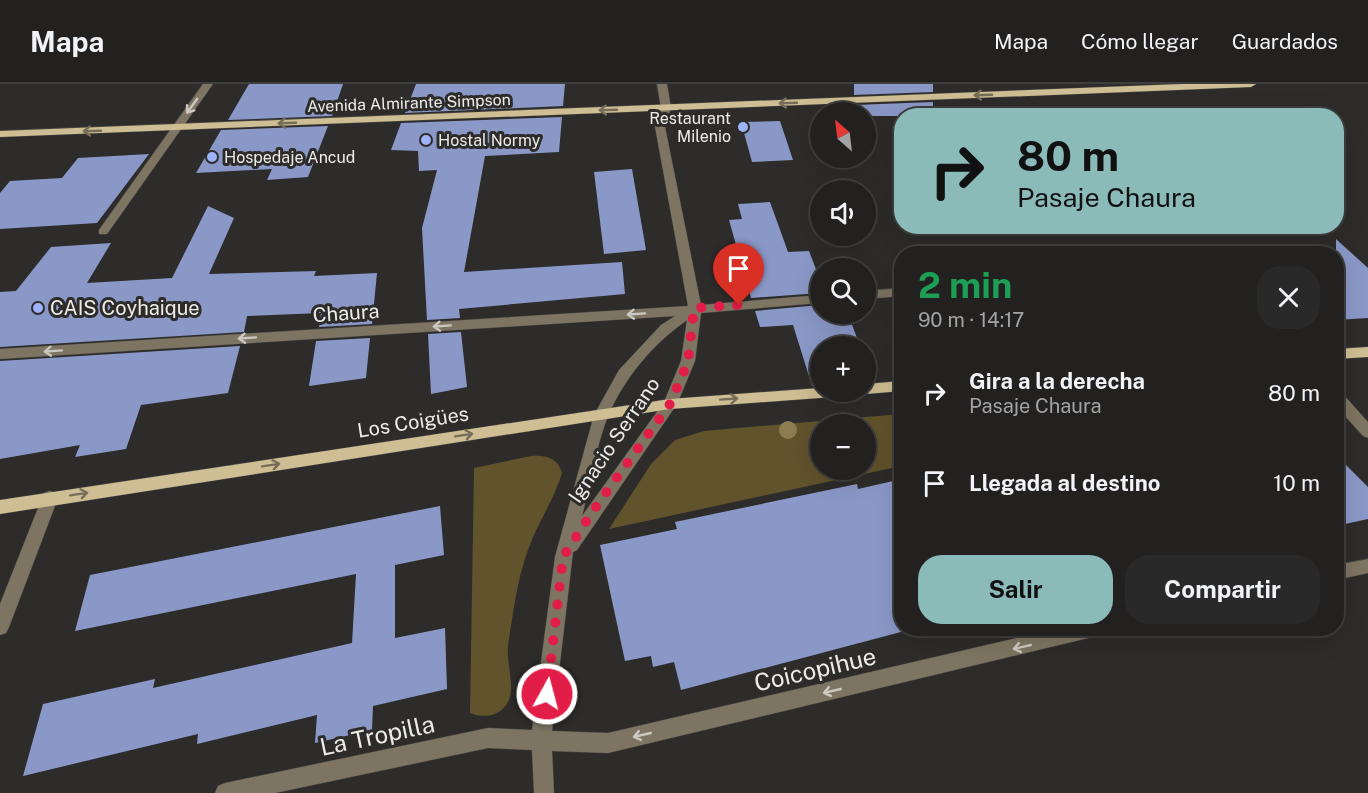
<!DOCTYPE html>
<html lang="es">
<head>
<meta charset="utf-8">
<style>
  body { margin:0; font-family:"Public Sans",sans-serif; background:#2a2929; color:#f1f3f6; height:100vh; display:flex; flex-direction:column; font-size:22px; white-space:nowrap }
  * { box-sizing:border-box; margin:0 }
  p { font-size:20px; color:#a2a3a5 }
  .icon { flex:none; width:33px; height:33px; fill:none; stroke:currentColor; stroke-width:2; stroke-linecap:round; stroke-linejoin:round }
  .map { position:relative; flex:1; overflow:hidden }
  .side { position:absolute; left:894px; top:162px; width:450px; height:390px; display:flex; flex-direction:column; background:#222120; border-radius:24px; box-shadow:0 6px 24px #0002,0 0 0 2px #3f3e3e }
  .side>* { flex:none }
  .banner { position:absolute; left:894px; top:24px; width:450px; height:126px; border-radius:24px; box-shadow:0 6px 24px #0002,0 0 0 2px #3f3e3e; background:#8bbbb9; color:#111; overflow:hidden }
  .needle { width:39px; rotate:332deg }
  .tools { position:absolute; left:810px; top:18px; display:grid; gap:12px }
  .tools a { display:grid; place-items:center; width:66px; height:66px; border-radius:50%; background:#222120; box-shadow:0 6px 24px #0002,0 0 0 2px #3f3e3e; font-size:30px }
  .pin { position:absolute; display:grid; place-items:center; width:51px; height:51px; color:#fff; margin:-62px -26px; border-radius:50% 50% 50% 0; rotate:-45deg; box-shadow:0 0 6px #0007 }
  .pin .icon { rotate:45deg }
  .me { position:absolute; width:66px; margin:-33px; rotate:7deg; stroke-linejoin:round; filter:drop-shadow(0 0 4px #0008) }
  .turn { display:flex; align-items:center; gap:21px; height:126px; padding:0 24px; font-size:27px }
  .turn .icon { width:78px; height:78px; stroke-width:2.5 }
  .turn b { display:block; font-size:42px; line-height:51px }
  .round { display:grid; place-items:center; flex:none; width:63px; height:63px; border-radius:24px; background:#2a2929 }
  .headline { display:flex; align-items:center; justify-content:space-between; height:102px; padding:0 24px }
  h1 { font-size:36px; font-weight:700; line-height:45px; color:#1e9e55 }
  .button { display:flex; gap:12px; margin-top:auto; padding:12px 24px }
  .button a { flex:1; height:69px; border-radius:24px; background:#8bbbb9; color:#111; font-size:24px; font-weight:700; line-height:69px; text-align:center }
  .button a+a { background:#2a2929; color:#f1f3f6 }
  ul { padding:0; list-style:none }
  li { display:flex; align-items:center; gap:18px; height:90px; padding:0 24px }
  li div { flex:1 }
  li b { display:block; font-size:22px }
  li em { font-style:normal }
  header { display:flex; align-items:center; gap:36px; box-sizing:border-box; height:84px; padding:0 30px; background:#222120; border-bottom:2px solid #3f3e3e }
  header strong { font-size:28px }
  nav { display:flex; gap:33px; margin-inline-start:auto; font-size:21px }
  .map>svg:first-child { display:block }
  .green { fill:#61532c; fill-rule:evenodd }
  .building { fill:#8a98c7 }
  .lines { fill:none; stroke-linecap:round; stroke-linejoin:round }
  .minor-casing { stroke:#484745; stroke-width:1 }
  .major-casing { stroke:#484745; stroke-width:1 }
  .minor { fill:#7d7561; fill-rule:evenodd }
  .major { fill:#cfbe93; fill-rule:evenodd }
  .tree { fill:#8d7c52 }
  .oneway { stroke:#766e59 }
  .oneway2 { stroke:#cbc8c1 }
  .route { stroke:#e11d48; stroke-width:10; stroke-dasharray:0 18 }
  .poi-dot { fill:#9eb3fd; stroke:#2d2c2a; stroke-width:2 }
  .labels { text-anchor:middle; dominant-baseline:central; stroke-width:6; stroke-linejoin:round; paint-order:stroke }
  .far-street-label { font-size:16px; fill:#ececea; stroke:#2d2c2a }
  .far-poi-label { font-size:16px; fill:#ececea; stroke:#2d2c2a; text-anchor:start }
  .poi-label { font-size:20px; fill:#ececea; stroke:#2d2c2a; text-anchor:start }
  .street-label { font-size:20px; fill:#ececea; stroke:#2d2c2a }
  .near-street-label { font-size:24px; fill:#ececea; stroke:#2d2c2a }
</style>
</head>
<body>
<header>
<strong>Mapa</strong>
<nav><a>Mapa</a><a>Cómo llegar</a><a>Guardados</a></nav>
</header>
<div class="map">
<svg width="1368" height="709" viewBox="0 0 1368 709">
  <rect width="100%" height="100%" fill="#2d2c2a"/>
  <g class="green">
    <path d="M901 330V382L609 445 651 380 675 356 704 347ZM820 340H866V386H820Z"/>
    <path d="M531 372C546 371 558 374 562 389 554 416 537 440 528 466 517 495 513 530 508 561 506 577 515 603 509 616 502 632 485 635 470 629L474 384Z"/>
  </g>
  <g class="building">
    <polygon points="249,0 343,0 332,32 228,36"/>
    <polygon points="416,0 565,0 563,22 405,29"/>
    <polygon points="854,0 933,0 933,8 854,11"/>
    <polygon points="933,18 933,32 866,32 866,28 855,28 855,21"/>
    <polygon points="562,33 559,68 485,72 464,188 622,178 625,210 459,225 460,234 427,236 422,144 437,86 419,87 418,67 391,66 401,39"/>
    <polygon points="780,37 793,76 752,78 741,38"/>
    <polygon points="328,42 308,93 267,96 272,85 196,89 221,46"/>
    <polygon points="149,70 97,139 0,145 0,109 10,97 62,94 78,74"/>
    <polygon points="632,85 646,166 604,170 594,88"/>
    <polygon points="770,118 788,168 809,167 820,196 820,209 751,214 729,136 742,135 738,120"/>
    <polygon points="208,122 234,134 209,190 316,187 314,192 377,189 372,240 319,243 321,229 247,232 244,248 0,263 0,208 16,207 51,163 111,159 87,199 172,194"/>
    <polygon points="1336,155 1368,184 1368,234 1336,236"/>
    <polygon points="820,221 820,230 848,230 860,262 820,262 820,302 812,302 793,241 760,243 755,227"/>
    <polygon points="461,248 467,303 431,310 428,250"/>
    <polygon points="370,254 366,294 309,302 316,257"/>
    <polygon points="240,262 228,309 141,321 126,365 75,373 80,361 0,375 0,277"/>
    <polygon points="1336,371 1368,403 1368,435 1336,442"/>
    <polygon points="902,395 902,544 916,544 681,606 674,578 653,583 651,572 625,577 600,461 677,445 675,438 857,400 858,405"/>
    <polygon points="440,422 444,471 395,481 395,554 445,544 447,605 373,622 372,646 315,659 317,631 197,660 198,650 23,692 43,620 155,595 153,604 352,559 356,490 75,547 90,491"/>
  </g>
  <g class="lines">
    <defs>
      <g id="minor">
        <polygon points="203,0 213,0 107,150 99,150 99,146"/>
        <path d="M657 0H667L671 24 665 43 701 221 820 211V219L701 229 695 277 677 320 577 466 573 468 552 647 608 649 1060 544H1108L1105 550 608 669 552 667 554 709H534L532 666 488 664 275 709H215L218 702 225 699 488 644 532 646 555 473 594 331 619 286 661 241 675 232 0 275V265L688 222 655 43 661 24ZM687 236 681 277 664 318 582 432C590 402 597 357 609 330 625 293 654 259 687 236Z"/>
        <polygon points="902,204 902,212 866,215 866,207"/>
        <polygon points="1336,307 1341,308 1368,338 1368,354 1363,352 1336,322"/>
        <polygon points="50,407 56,409 58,414 9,543 6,549 0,551 0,520 42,414 44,409"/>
        <polygon points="1368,475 1368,489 1336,496 1336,481"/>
      </g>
      <g id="major">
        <polygon points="1182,0 1256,0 1251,3 0,53 0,47"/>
        <polygon points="1368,263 1368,273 1336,275 1336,265"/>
        <polygon points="902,297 902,307 866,310 860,308 866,308 866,300"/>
        <polygon points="820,304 820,308 840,308 833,313 670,325 0,430 0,416 670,315"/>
      </g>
    </defs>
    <use href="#minor" class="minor-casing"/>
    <use href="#major" class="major-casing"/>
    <use href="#minor" class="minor"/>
    <use href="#major" class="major"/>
  </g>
  <circle class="tree" cx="788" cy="346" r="9"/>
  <defs><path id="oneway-shaft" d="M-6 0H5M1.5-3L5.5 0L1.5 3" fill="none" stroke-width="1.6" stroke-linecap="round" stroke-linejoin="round" transform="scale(1.5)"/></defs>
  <g class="oneway">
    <use href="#oneway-shaft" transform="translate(983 11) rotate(178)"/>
    <use href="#oneway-shaft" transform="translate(788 19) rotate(178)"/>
    <use href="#oneway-shaft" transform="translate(608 26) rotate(178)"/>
    <use href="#oneway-shaft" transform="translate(287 39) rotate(178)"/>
    <use href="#oneway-shaft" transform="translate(92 47) rotate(178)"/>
    <use href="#oneway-shaft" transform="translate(729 315) rotate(-4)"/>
    <use href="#oneway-shaft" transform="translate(464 351) rotate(-9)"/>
    <use href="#oneway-shaft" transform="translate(271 381) rotate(-9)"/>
    <use href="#oneway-shaft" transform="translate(79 410) rotate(-9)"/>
  </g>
  <g class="oneway2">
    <use href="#oneway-shaft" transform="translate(192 22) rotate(126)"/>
    <use href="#oneway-shaft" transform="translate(636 230) rotate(176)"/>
    <use href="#oneway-shaft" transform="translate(442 242) rotate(176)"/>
    <use href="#oneway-shaft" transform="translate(247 254) rotate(176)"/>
    <use href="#oneway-shaft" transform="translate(53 267) rotate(176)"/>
    <use href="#oneway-shaft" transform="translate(1022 563) rotate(167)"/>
    <use href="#oneway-shaft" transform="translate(832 607) rotate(167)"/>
    <use href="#oneway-shaft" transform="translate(642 651) rotate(167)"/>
  </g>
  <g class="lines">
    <polyline class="route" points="547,610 563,473 595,424 670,320 688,278 694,224 739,221"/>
  </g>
  <g class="poi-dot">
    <circle cx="743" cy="43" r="6"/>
    <circle cx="426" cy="56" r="6"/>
    <circle cx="212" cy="73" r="6"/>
    <circle cx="38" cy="224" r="6"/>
  </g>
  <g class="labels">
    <g class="far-street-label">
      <text transform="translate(409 19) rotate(-2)">Avenida Almirante Simpson</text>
    </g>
    <g class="far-poi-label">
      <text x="731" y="34" text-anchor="end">Restaurant<tspan x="731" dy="18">Milenio</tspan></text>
      <text x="438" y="56">Hostal Normy</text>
      <text x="224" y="73">Hospedaje Ancud</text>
    </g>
    <g class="poi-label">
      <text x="50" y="224">CAIS Coyhaique</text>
    </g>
    <g class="street-label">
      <text transform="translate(346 229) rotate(-4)">Chaura</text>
      <text transform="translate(413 338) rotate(-9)">Los Coigües</text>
      <text transform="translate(614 356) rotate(-56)">Ignacio Serrano</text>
    </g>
    <g class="near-street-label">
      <text transform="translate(815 585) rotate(-13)">Coicopihue</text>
      <text transform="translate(377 651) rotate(-12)">La Tropilla</text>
    </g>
  </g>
</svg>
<div class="tools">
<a><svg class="needle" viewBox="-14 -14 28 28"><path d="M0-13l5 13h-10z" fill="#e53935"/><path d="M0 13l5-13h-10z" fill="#a2a3a5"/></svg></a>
<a><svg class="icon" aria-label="sound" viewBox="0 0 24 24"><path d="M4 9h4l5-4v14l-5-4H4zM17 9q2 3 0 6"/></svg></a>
<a><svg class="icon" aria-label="search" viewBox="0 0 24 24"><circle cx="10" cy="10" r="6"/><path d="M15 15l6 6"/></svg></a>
<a>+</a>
<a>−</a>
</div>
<div class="pin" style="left:739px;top:221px;background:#d93025"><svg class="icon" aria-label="arrive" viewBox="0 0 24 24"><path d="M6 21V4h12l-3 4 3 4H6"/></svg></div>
<svg class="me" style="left:547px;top:610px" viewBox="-20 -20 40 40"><circle r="17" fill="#e11d48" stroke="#fff" stroke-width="3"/><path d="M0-11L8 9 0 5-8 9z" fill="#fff"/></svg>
<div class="banner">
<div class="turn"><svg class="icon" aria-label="right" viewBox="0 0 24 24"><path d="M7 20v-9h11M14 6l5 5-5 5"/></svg><div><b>80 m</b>Pasaje Chaura</div></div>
</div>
<section class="side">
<div class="headline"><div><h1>2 min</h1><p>90 m · 14:17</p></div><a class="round"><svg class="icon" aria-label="close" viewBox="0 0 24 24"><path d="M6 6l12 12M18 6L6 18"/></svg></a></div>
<ul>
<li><svg class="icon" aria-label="right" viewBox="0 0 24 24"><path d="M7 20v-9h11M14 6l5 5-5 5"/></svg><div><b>Gira a la derecha</b><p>Pasaje Chaura</p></div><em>80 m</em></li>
<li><svg class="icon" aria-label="arrive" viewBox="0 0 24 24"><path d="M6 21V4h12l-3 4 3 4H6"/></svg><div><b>Llegada al destino</b></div><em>10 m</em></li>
</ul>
<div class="button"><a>Salir</a><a>Compartir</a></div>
</section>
</div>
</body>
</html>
